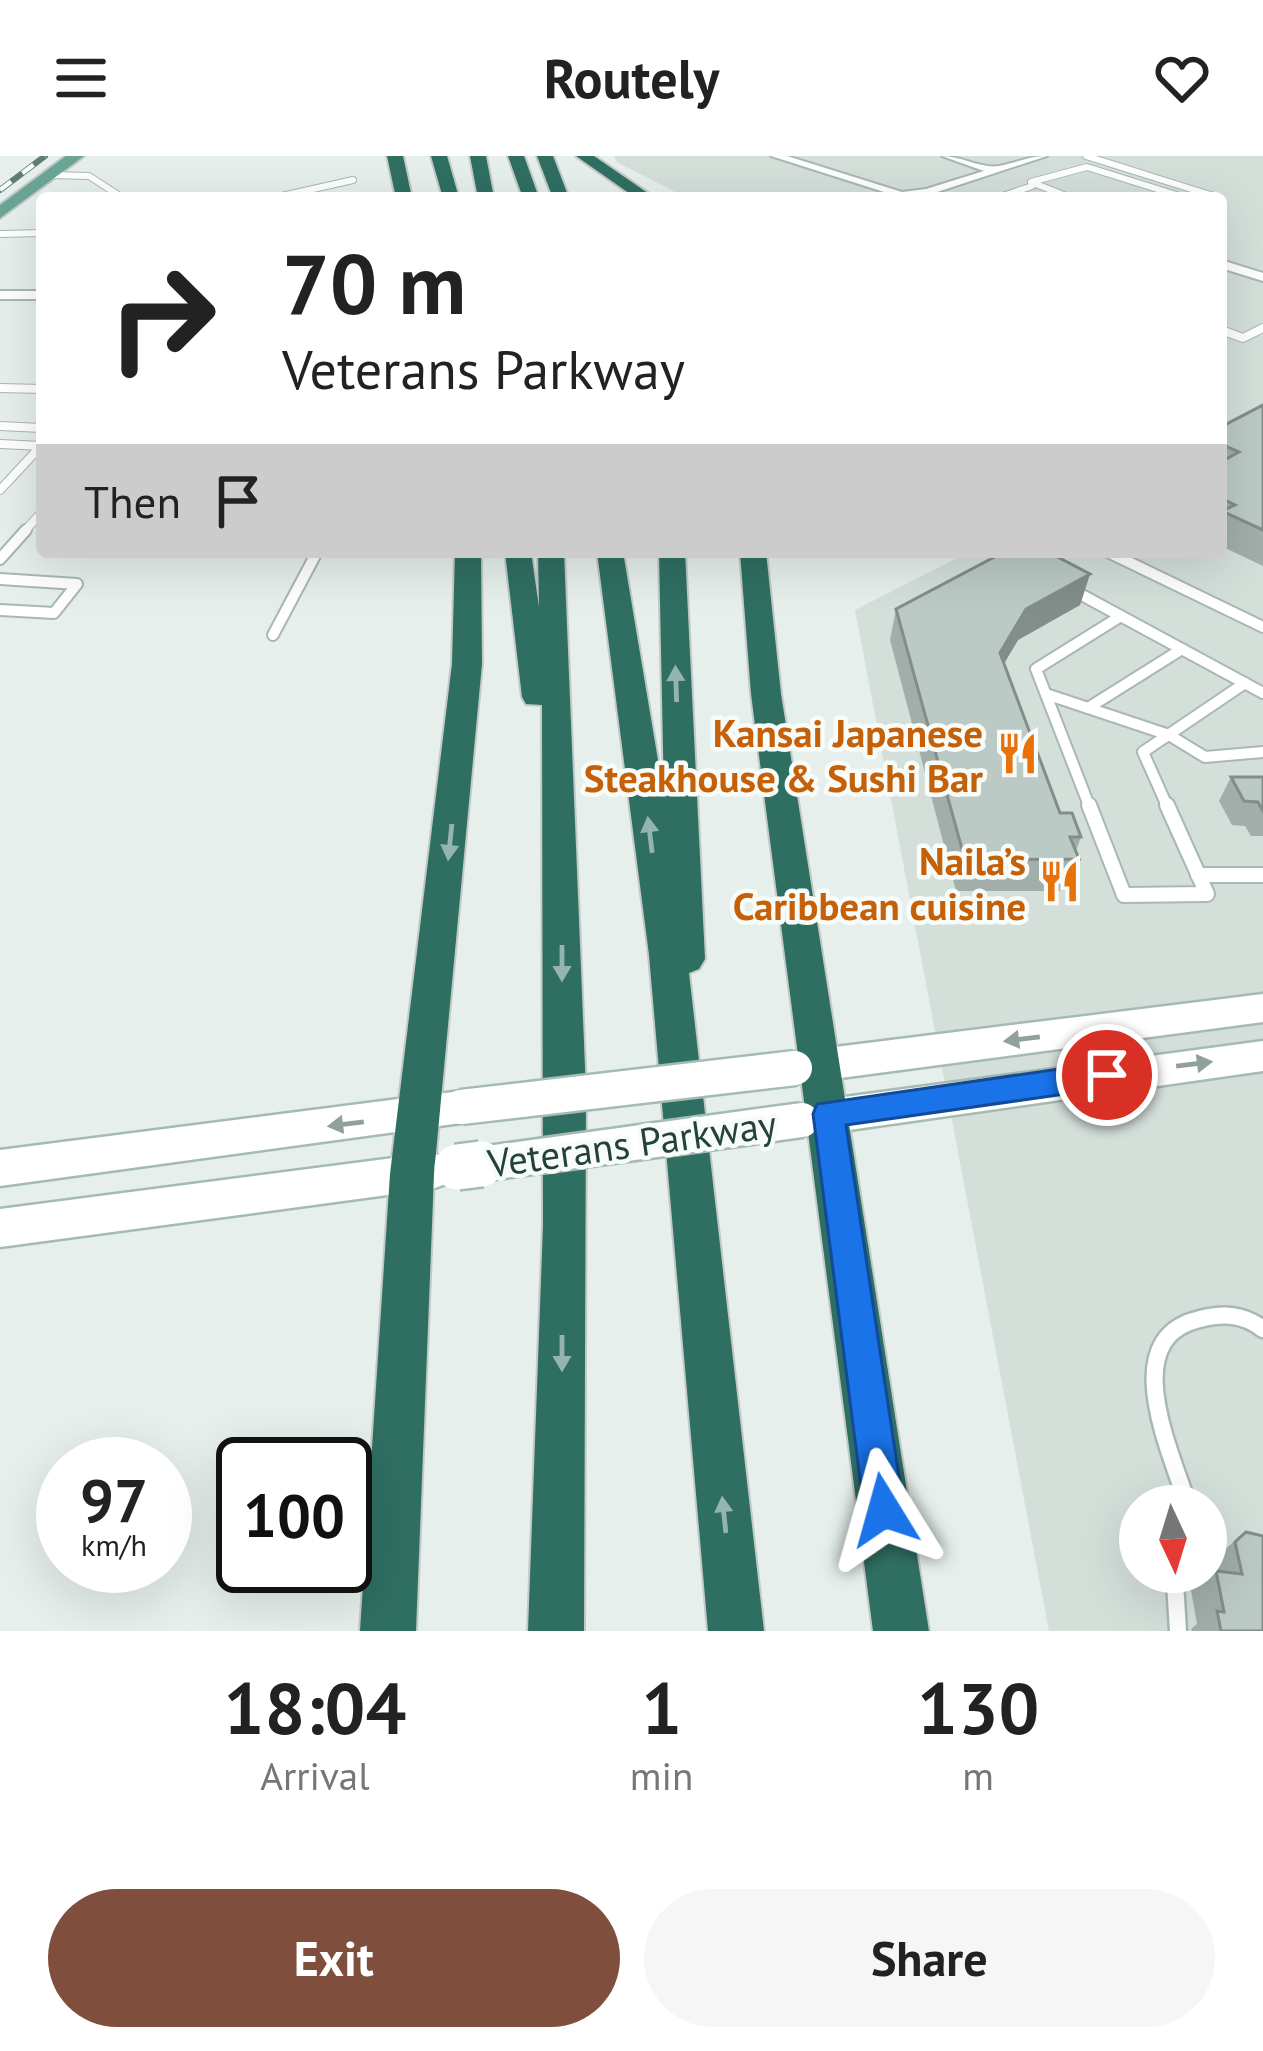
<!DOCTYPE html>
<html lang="en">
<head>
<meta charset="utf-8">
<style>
  body { margin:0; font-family:"PT Sans",sans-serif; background:#f6f6f6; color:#222; height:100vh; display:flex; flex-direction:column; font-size:45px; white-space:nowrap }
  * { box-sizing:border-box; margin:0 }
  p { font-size:39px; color:#767676 }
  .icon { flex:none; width:66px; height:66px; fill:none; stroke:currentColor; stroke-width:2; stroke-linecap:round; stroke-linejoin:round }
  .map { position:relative; height:1475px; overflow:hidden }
  .panel { display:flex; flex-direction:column; background:#fff; flex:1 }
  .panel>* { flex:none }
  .hud { position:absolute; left:36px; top:36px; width:1191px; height:366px; border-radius:12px; box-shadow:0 12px 48px #0002; background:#fff; color:#222; overflow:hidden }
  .needle { width:78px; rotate:176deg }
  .fabs { position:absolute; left:1119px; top:1329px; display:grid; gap:24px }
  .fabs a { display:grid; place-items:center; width:108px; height:108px; border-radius:50%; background:#fff; box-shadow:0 12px 48px #0002; font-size:60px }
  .speed { position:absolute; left:36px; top:1281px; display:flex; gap:24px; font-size:60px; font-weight:700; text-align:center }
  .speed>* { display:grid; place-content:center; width:156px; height:156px; border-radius:50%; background:#fff; box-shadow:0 12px 48px #0002; line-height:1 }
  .speed small { font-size:30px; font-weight:400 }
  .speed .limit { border:6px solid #111; border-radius:18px; background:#fff; color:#111 }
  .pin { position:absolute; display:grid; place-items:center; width:102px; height:102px; color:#fff; margin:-51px; border:6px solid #fff; border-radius:50%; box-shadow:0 3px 12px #0007 }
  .me { position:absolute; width:132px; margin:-66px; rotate:352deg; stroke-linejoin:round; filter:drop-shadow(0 0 9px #0008) }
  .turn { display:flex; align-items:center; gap:42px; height:252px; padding:0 48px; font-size:54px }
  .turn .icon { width:156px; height:156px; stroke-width:2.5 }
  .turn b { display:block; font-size:84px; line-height:102px }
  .then { display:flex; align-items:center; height:114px; padding:0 48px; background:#0003; gap:24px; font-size:45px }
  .eta { display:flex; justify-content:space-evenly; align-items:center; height:204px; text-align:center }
  .eta b { font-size:72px; font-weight:700; line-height:84px }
  .cta { display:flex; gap:24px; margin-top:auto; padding:24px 48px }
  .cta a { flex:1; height:138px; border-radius:72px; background:#804e3d; color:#fff; font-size:48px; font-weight:700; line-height:138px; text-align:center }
  .cta a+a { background:#f6f6f6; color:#222 }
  header { display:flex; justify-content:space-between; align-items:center; height:156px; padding:0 48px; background:#fff; font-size:54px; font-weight:700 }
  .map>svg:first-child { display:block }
  .built { fill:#d4dfda; fill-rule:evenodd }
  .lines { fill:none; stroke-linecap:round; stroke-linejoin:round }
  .lane-far4-casing { stroke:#a8b8b2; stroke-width:8 }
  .lane-far3-casing { stroke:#a8b8b2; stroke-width:10 }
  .lane-far2-casing { stroke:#a8b8b2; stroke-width:14 }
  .lane-far1-casing { stroke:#a8b8b2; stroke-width:18 }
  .lane-casing { stroke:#a8b8b2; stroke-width:21 }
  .street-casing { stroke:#a8b8b2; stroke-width:4 }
  .secondary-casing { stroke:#a4bbb3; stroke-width:5 }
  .primary-casing { stroke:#c2cac8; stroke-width:4 }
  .highway-casing { stroke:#c2cac8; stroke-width:4 }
  .lane-far4 { stroke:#fff; stroke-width:6 }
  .lane-far3 { stroke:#fff; stroke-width:8 }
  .lane-far2 { stroke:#fff; stroke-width:10 }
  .lane-far1 { stroke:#fff; stroke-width:14 }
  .lane { stroke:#fff; stroke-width:16 }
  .street { fill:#fff; fill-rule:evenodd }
  .secondary { fill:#fff; fill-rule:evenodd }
  .primary { fill:#6aa596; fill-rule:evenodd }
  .highway { fill:#2f6f62; fill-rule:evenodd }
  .rail-casing { stroke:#5f7d75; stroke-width:6 }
  .rail { stroke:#f7fbf9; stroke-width:4.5; stroke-dasharray:14; stroke-linecap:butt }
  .secondary-bridge-far1-casing { stroke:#a4bbb3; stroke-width:39; stroke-linecap:butt }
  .secondary-bridge-casing { stroke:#a4bbb3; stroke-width:50; stroke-linecap:butt }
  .secondary-bridge-far1 { stroke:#fff; stroke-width:34 }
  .secondary-bridge { stroke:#fff; stroke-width:45 }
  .wall { fill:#a1aea9 }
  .shaded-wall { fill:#838d89 }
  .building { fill:#bbcac4; stroke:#838d89; stroke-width:3 }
  .oneway { fill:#93b5ae }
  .oneway2 { fill:#92a09c }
  .route { fill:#1a73e8; stroke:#114b97; stroke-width:3 }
  .labels { text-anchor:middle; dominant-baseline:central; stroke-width:9; stroke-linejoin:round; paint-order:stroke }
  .food-label { font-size:39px; font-weight:bold; fill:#c56008; stroke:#f7fbf9; text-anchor:end }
  .street-label { font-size:39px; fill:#24423a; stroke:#f7fbf9 }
</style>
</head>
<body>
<header><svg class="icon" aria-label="menu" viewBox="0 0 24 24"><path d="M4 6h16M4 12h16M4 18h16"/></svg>Routely<svg class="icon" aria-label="heart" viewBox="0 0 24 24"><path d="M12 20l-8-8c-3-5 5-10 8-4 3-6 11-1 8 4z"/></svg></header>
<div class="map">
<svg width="1263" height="1475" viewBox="0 0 1263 1475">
  <rect width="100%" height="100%" fill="#e6efeb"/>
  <path class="built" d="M614 0H1263V1475H1049L855 454 969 396H1221V42H687L617 6ZM1140 1350H1206V1416H1140Z"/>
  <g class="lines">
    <defs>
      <g id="lane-far4">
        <polyline points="1086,0 1220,42"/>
        <polyline points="52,19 89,20 123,42"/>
        <polyline points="273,42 353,24"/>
        <polyline points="997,42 1032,30"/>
        <polyline points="1071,42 1031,26 1087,11 1186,42"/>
        <polyline points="0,78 42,77"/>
      </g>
      <g id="lane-far3">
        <polyline points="1221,174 1243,182 1263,172"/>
        <polyline points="0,232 42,233"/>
        <polyline points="0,270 42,272"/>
        <polyline points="0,288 42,290"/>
        <polyline points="0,334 41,290"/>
        <polyline points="23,377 42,356"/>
      </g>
      <g id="lane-far2">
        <polyline points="1108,396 1263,471"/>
        <polyline points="0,403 26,374"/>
        <polyline points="0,423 77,428 54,457 0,454"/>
        <polyline points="1069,432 1263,537"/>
        <polyline points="273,479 317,396"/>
        <polyline points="1046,538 1169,579 1205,601 1263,596"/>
        <polyline points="1088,552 1182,493"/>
        <polyline points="1090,652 1036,513 1121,460"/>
        <polyline points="1168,652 1143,596 1245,527"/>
      </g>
      <g id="lane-far1">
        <polyline points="1089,649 1124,739 1207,738 1167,649"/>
        <polyline points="1198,719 1263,719"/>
      </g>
      <g id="lane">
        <path d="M1188 1350C1171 1295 1116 1182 1200 1163 1224 1157 1243 1158 1263 1173"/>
        <polyline points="1178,1475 1175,1426 1180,1416"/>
      </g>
      <g id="street">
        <path d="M771 0H787L902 36 926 33 984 15 942 0C961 0 982 13 999 10 1016 7 1029 0 1047 0L931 38 903 42Z"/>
        <polygon points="1221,104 1263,117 1263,125 1221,112"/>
        <rect x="0" y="135" width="42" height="8"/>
      </g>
      <g id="secondary">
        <polygon points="1263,838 1263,866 795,928 782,923 776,912 782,901 795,896"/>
        <polygon points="1263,885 1263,915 807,980 793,975 788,963 793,951 807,946"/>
        <polygon points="461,935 475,939 480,951 475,963 461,967 0,1030 0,994"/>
        <polygon points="432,997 446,1002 452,1015 446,1028 432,1033 0,1091 0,1053"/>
      </g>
      <polygon id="primary" points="66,0 84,0 0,62 0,49"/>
      <g id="highway">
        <polygon points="387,0 403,0 412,42 396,42"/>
        <polygon points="431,0 447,0 459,42 443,42"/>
        <polygon points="470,0 486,0 494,42 478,42"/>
        <polygon points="508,0 524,0 539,42 523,42"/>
        <polygon points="537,0 553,0 569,42 553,42"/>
        <polygon points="576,0 594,0 655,42 636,42"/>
        <polygon points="455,396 481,396 482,508 434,1018 416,1475 360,1475 390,1018 452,508"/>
        <polygon points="505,396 531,396 539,451 538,396 564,396 586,936 584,1475 528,1475 543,1070 542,549 526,548 522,541"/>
        <polygon points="597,396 623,396 664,640 659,396 685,396 705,803 699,813 689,817 764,1475 708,1475 649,799"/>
        <polygon points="740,396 766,396 781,538 929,1475 873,1475 751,538"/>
      </g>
    </defs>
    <use href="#lane-far4" class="lane-far4-casing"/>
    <use href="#lane-far3" class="lane-far3-casing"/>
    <use href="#lane-far2" class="lane-far2-casing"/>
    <use href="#lane-far1" class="lane-far1-casing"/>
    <use href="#lane" class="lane-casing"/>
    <use href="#street" class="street-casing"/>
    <use href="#secondary" class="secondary-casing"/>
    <use href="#primary" class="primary-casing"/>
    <use href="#highway" class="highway-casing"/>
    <use href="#lane-far4" class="lane-far4"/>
    <use href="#lane-far3" class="lane-far3"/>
    <use href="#lane-far2" class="lane-far2"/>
    <use href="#lane-far1" class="lane-far1"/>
    <use href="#lane" class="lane"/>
    <use href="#street" class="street"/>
    <use href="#secondary" class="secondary"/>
    <use href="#primary" class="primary"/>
    <use href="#highway" class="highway"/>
    <defs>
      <polyline id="rail" points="0,34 45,0"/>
    </defs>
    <use href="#rail" class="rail-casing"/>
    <use href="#rail" class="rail"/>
    <defs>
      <g id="secondary-bridge-far1">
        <polyline points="461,951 795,912"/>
        <polyline points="459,1011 802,964"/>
      </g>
      <polyline id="secondary-bridge" points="457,1011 481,1008"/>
    </defs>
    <use href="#secondary-bridge-far1" class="secondary-bridge-far1-casing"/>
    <use href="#secondary-bridge" class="secondary-bridge-casing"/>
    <use href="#secondary-bridge-far1" class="secondary-bridge-far1"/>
    <use href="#secondary-bridge" class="secondary-bridge"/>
  </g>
  <g class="wall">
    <polygon points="1263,249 1263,410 1221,390 1221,271"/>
    <polygon points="1090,418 1080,449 1018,484 1004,507 1060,657 1081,681 1076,695 1079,703 1067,735 956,735 890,484 896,453"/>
    <polygon points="1231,621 1263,621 1263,680 1251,680 1245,670 1232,669 1219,645"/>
    <polygon points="1246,1376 1263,1475 1192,1475 1191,1473 1197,1468 1191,1434 1212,1418 1209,1406"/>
  </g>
  <polygon class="shaded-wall" points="1090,418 1080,449 1018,484 992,528 1000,497 1026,453"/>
  <g class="building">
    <polygon points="1263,249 1263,374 1222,355 1235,349 1221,342 1221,306 1239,296 1221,288 1221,271"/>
    <polygon points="1004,396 1048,396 1090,418 1026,453 1000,497 1060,657 1072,657 1081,681 1070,681 1079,703 965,704 896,453"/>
    <polygon points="1231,621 1263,621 1263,655 1258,646 1244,645"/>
    <polygon points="1246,1376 1263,1380 1263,1475 1221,1475 1217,1455 1224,1456 1216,1415 1242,1418 1235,1386"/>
  </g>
  <defs><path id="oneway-solid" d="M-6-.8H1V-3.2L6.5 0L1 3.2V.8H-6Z" transform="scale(3)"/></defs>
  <g class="oneway">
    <use href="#oneway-solid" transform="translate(676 528) rotate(-92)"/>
    <use href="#oneway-solid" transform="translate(650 679) rotate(-97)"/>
    <use href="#oneway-solid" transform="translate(450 686) rotate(96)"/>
    <use href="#oneway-solid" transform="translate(562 807) rotate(90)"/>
    <use href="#oneway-solid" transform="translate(562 1197) rotate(90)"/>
    <use href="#oneway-solid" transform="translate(724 1359) rotate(-96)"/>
  </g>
  <g class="oneway2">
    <use href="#oneway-solid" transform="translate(1022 883) rotate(173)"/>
    <use href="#oneway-solid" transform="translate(1194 908) rotate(-7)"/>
    <use href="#oneway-solid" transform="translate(346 968) rotate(173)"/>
  </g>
  <polygon class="route" points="1107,906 1118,910 1123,919 1118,928 1107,932 846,969 904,1354 898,1368 884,1374 870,1368 864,1354 813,958 817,948"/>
  <defs>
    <symbol id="restaurant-bare" viewBox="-9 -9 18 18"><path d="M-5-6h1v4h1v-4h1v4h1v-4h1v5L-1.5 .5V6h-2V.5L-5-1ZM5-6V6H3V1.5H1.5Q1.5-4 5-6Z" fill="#e8710a" stroke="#f7fbf9" stroke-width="2.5" paint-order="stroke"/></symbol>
  </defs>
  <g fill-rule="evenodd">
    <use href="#restaurant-bare" x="988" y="568" width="59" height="59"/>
    <use href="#restaurant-bare" x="1030" y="696" width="59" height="59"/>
  </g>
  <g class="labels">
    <g class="food-label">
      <text x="983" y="576">Kansai Japanese<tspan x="983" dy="45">Steakhouse &amp; Sushi Bar</tspan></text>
      <text x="1026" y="704">Naila’s<tspan x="1026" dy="45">Caribbean cuisine</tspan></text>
    </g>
    <g class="street-label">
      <text transform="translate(632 987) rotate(-8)">Veterans Parkway</text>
    </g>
  </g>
</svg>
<div class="fabs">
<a><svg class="needle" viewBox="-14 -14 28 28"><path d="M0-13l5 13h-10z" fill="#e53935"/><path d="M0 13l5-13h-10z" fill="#767676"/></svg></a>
</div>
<div class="speed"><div>97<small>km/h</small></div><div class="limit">100</div></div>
<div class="pin" style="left:1107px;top:919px;background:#d93025"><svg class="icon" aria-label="arrive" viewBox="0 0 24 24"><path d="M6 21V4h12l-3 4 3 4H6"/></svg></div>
<svg class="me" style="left:884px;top:1354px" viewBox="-20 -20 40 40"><path d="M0-17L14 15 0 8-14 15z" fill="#1a73e8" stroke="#fff" stroke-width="4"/></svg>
<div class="hud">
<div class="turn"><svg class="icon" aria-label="right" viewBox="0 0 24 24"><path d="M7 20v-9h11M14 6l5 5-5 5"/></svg><div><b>70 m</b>Veterans Parkway</div></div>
<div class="then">Then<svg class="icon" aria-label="arrive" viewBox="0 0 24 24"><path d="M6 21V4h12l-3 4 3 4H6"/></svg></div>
</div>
</div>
<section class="panel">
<div class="eta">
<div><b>18:04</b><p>Arrival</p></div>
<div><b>1</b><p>min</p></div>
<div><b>130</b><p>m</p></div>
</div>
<div class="cta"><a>Exit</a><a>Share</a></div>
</section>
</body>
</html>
